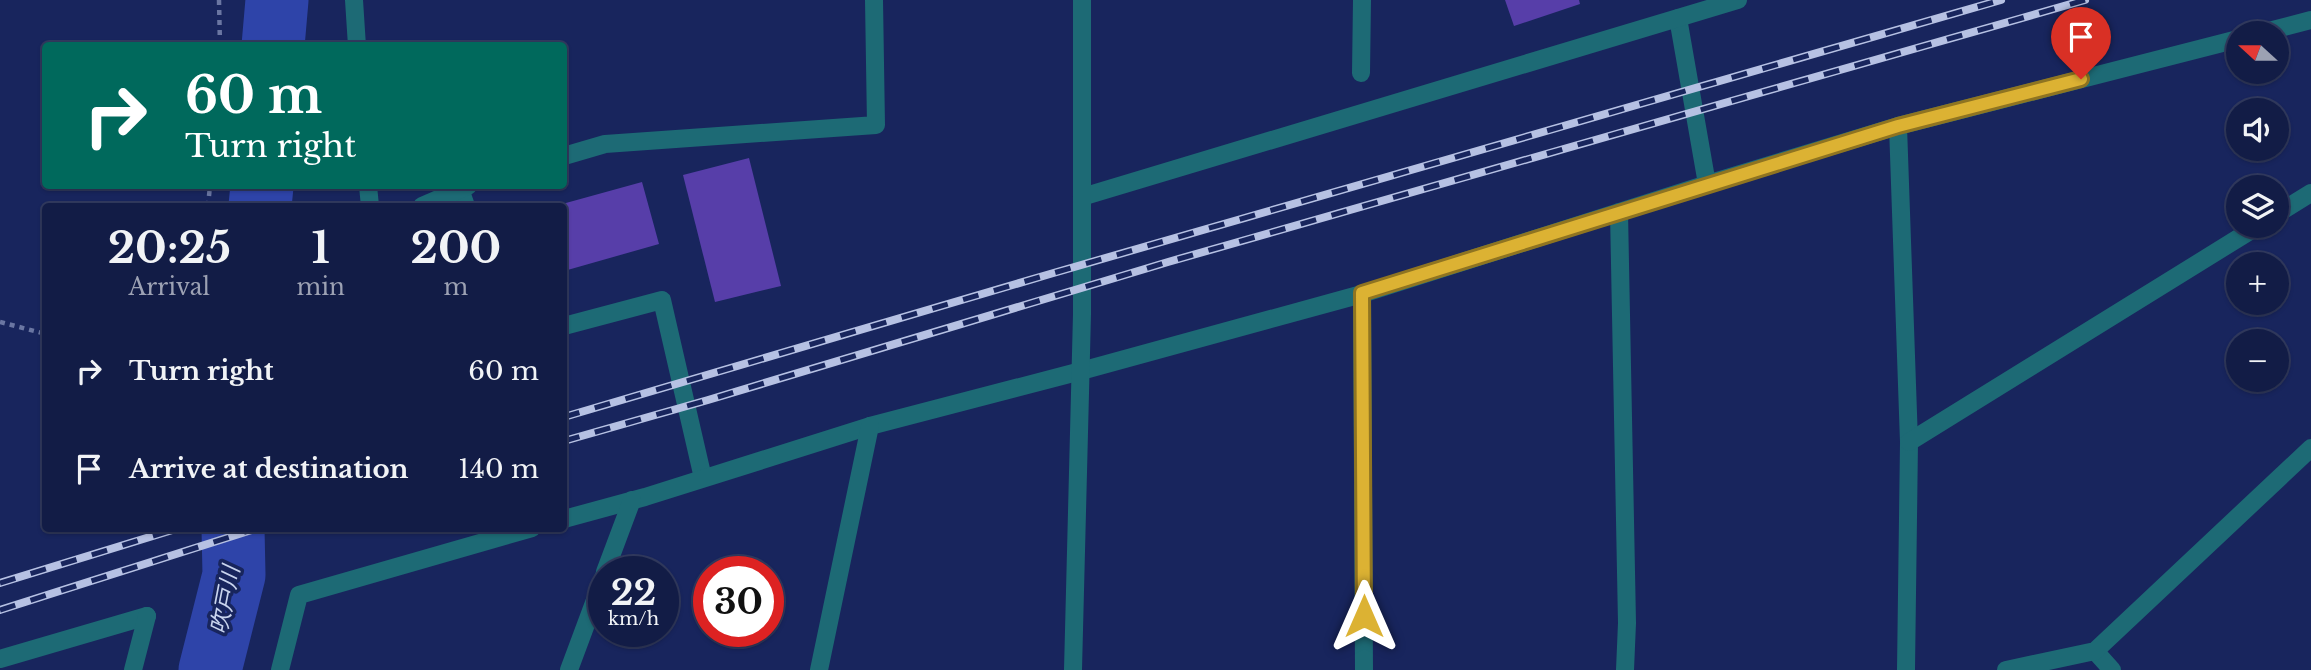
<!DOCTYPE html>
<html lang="en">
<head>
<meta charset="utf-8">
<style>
  body { margin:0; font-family:"Libre Baskerville","Noto Sans JP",serif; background:#1f2951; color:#f1f3f6; height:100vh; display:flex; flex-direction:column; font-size:26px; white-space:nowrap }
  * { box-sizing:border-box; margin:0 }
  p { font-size:23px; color:#9ca1b3 }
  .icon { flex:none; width:38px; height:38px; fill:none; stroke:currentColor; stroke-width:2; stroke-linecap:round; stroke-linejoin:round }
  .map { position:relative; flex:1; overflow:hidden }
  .sheet { position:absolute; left:42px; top:203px; width:525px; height:329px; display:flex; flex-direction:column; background:#121c46; border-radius:7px; box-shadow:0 2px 5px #0004,0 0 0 2px #313a5f }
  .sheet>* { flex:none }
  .hud { position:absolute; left:42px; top:42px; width:525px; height:147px; border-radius:7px; box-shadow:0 2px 5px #0004,0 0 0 2px #313a5f; background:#00695c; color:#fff; overflow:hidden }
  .needle { width:46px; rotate:291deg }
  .buttons { position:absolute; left:2226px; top:21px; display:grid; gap:14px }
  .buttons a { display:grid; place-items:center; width:63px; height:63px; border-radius:50%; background:#121c46; box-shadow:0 2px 5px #0004,0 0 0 2px #313a5f; font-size:35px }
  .speed { position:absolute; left:588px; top:556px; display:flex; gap:14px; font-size:35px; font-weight:700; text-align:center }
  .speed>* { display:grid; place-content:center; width:91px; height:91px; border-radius:50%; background:#121c46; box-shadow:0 2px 5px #0004,0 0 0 2px #313a5f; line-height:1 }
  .speed small { font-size:18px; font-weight:400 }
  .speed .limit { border:10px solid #d22; background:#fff; color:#111 }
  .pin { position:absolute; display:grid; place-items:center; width:60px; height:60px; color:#fff; margin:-72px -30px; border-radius:50% 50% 50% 0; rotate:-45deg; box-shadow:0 0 7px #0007 }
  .pin .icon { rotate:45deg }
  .me { position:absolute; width:77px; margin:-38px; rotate:0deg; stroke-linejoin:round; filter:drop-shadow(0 0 5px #0008) }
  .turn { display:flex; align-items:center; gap:24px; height:147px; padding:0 28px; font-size:32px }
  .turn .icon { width:91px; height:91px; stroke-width:2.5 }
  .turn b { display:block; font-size:49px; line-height:60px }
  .eta { display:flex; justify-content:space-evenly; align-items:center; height:119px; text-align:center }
  .eta b { font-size:42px; font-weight:700; line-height:49px }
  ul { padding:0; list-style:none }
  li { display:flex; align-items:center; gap:21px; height:98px; padding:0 28px }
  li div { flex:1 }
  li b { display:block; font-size:26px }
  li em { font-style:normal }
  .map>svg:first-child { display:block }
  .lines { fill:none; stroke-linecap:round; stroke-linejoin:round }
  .river { stroke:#2e44a9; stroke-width:63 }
  .building { fill:#573ea9 }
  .path { stroke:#6a76a2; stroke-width:4.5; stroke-dasharray:5 5; stroke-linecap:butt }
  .minor { stroke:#1d6a75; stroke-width:18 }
  .rail-casing { stroke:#b6c1e3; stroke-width:8 }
  .rail { stroke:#18255d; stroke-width:5; stroke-dasharray:16; stroke-linecap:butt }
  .route-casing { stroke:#8f7421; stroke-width:18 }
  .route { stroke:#dcb233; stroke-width:12 }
  .labels { text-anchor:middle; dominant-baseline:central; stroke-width:7; stroke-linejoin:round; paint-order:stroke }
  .water-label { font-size:23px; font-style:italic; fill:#c9d4ee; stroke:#18255d }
</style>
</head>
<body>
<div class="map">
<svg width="2311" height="670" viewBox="0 0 2311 670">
  <rect width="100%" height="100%" fill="#18255d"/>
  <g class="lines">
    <g class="river">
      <polyline points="273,46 277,0"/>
      <polyline points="260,206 262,186"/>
      <polyline points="210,670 234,575 233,528"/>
    </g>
  </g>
  <g class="building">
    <polygon points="1505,0 1579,0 1580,4 1514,26"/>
    <polygon points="749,158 781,286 715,302 683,175"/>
    <polygon points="642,182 659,244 564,271 564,206 555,206"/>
  </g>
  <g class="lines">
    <g class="path">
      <polyline points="219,0 220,46"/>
      <polyline points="208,206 210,186"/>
      <polyline points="0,322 46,334"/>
    </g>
    <g class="minor">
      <polyline points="354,0 357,46"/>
      <polyline points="1678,18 1707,184"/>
      <polyline points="2261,33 2311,20"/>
      <polyline points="1361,73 1362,0"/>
      <polyline points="1898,126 1909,442 1906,670"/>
      <polyline points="564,156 605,144 876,125 874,0"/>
      <polyline points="368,186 370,206"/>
      <polyline points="460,189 466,206"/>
      <polyline points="1082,197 1738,0"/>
      <polyline points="422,206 468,186"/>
      <polyline points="1619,212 1627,623 1625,670"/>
      <polyline points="2277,214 2311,193"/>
      <polyline points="1362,294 1364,670"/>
      <polyline points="564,326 662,300 703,478"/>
      <polyline points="1909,442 2258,226"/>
      <polyline points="564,519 645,497 870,426 1081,371 1362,294 1707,184 1898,126 2238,39"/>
      <polyline points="605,572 632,500"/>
      <polyline points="2095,651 2112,670"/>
      <polyline points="0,659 147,616"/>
      <polyline points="133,670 147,616"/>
      <polyline points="280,670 299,595 532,528"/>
      <polyline points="569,670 604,576"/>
      <polyline points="819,670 870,426"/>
      <polyline points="1073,670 1082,314 1082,0"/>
      <polyline points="2006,670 2095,651 2311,448"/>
    </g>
    <defs>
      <g id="rail">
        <polyline points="564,417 1050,274 2001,0"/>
        <polyline points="564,441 708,400 1168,262 2085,0"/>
        <polyline points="0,583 179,528"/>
        <polyline points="0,610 258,528"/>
      </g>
    </defs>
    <use href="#rail" class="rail-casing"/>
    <use href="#rail" class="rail"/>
  </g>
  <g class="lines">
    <defs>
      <polyline id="route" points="1364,616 1362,293 1898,126 2081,79"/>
    </defs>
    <use href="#route" class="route-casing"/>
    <use href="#route" class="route"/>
  </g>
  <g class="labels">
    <g class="water-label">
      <text transform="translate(225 600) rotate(-79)">吹戸川</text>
    </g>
  </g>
</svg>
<div class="buttons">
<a><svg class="needle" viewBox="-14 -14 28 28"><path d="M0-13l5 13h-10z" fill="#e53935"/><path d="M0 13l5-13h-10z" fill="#9ca1b3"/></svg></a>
<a><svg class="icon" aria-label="sound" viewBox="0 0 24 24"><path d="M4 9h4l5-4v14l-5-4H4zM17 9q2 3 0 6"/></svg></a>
<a><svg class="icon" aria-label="layers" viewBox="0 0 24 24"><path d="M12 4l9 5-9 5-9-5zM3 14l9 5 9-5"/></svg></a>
<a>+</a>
<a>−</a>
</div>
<div class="speed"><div>22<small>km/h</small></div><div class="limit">30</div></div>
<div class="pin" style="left:2081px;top:79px;background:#d93025"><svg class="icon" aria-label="arrive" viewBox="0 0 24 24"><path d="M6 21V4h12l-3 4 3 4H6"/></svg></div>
<svg class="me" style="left:1364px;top:616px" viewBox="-20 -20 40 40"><path d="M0-17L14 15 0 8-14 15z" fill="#dcb233" stroke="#fff" stroke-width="4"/></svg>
<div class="hud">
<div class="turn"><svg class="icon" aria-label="right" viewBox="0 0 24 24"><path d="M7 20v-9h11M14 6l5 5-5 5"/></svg><div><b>60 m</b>Turn right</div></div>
</div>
<section class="sheet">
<div class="eta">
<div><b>20:25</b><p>Arrival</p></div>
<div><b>1</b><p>min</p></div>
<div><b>200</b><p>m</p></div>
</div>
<ul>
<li><svg class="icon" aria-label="right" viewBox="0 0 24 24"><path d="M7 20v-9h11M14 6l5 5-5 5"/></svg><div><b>Turn right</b></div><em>60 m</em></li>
<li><svg class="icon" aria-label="arrive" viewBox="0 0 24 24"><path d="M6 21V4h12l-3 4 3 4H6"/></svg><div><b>Arrive at destination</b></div><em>140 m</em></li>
</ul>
</section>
</div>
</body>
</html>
